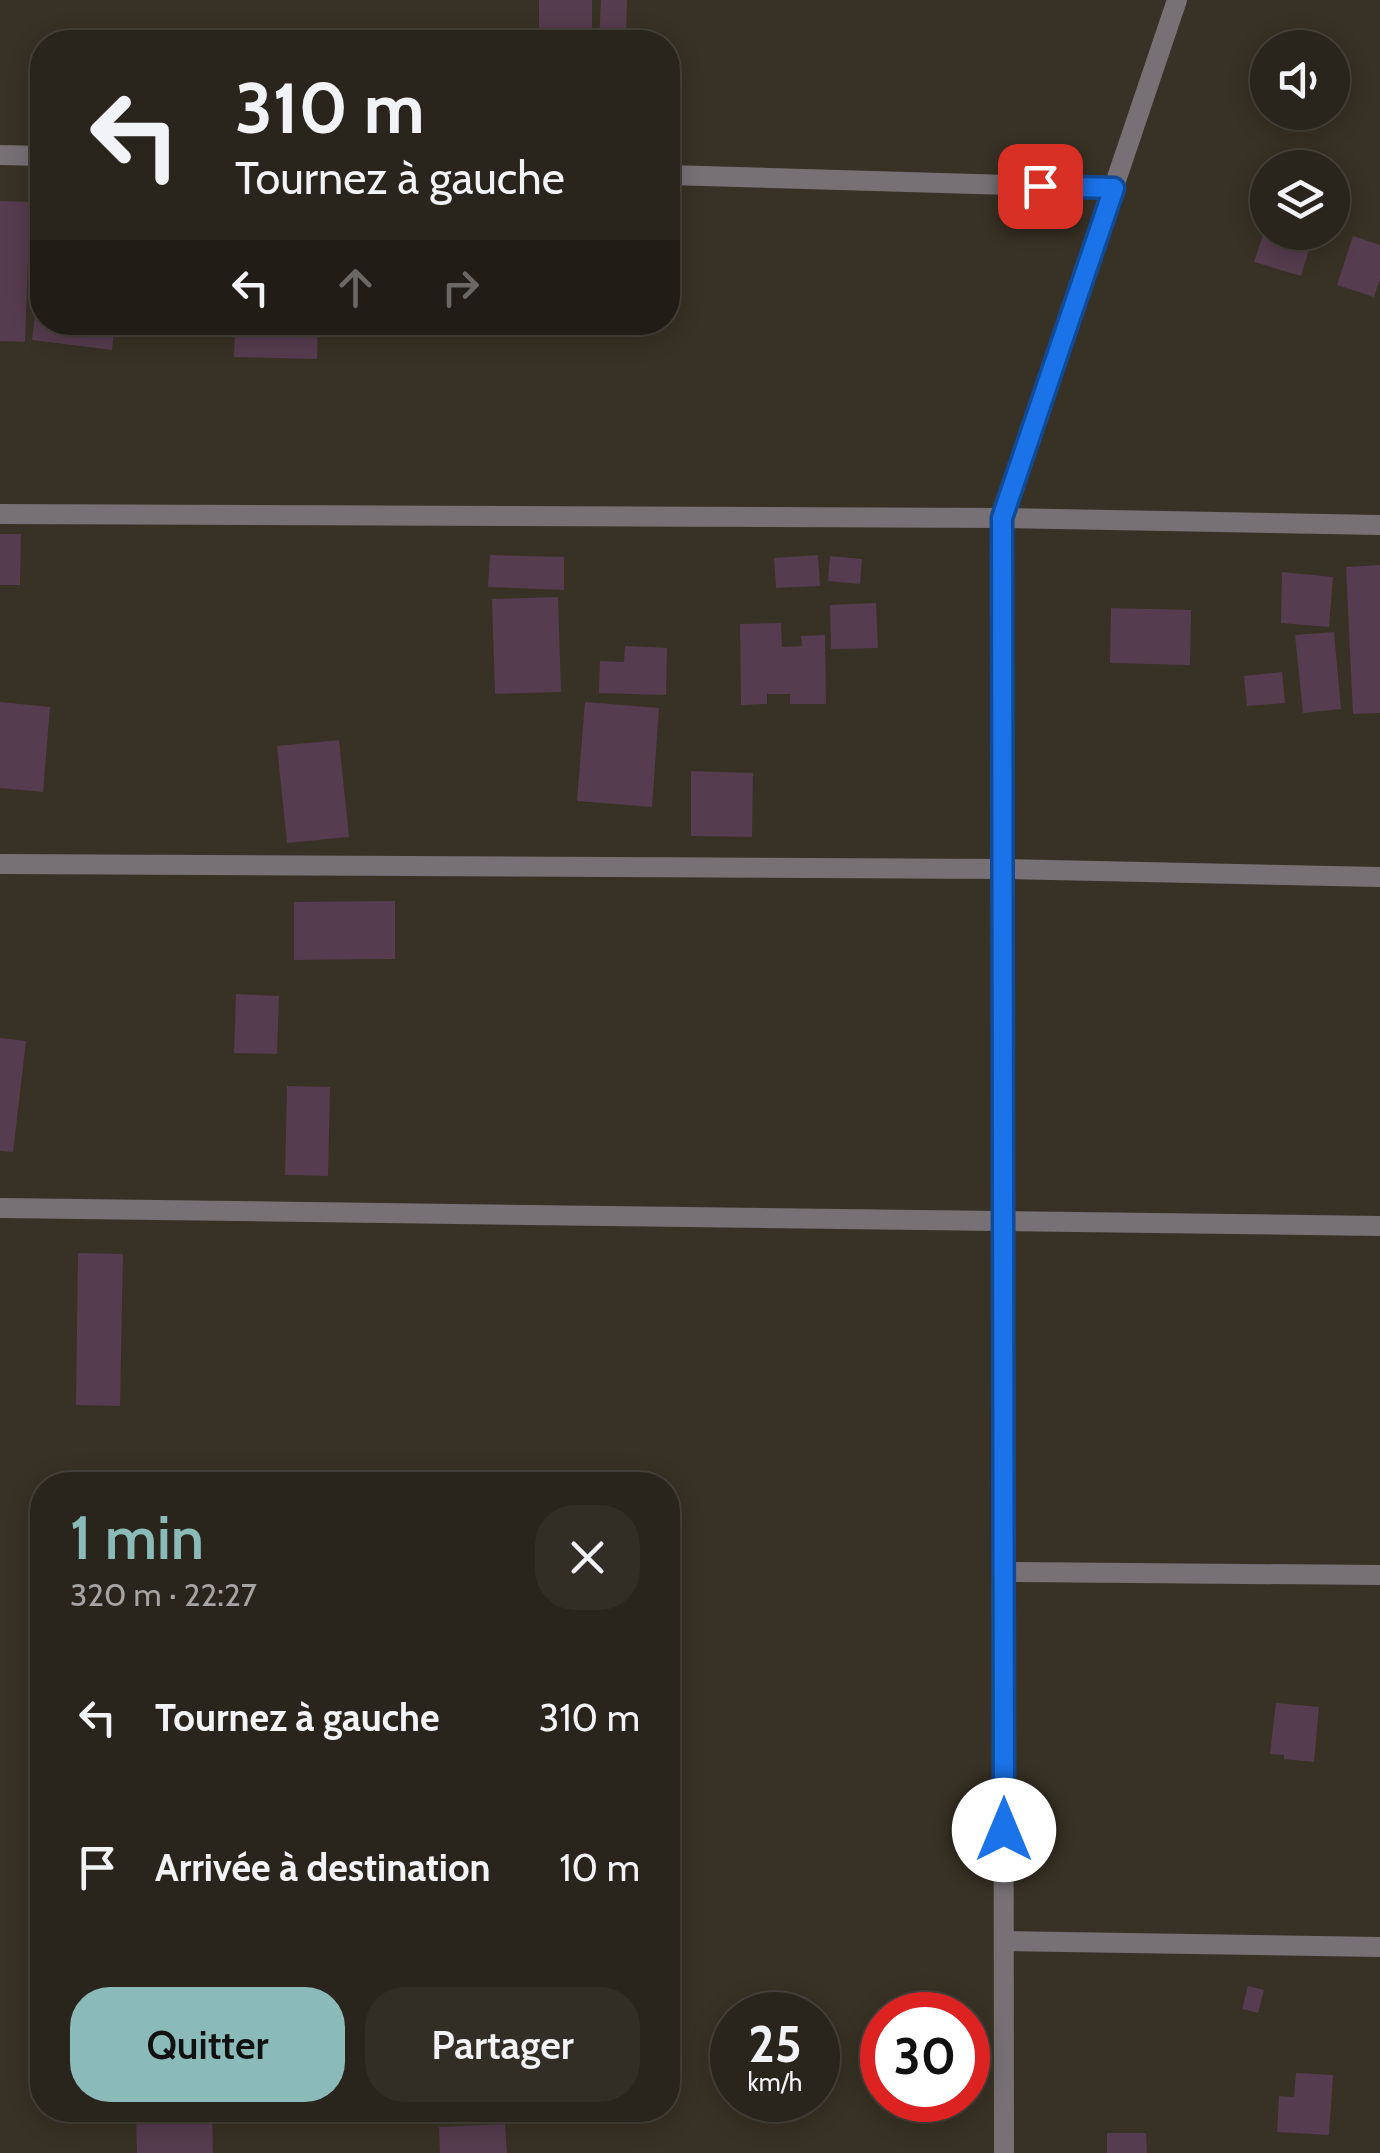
<!DOCTYPE html>
<html lang="fr">
<head>
<meta charset="utf-8">
<style>
  body { margin:0; font-family:Cabin,sans-serif; background:#322d25; color:#f1f3f6; height:100vh; display:flex; flex-direction:column; font-size:38px; white-space:nowrap }
  * { box-sizing:border-box; margin:0 }
  p { font-size:32px; color:#a5a5a3 }
  .icon { flex:none; width:55px; height:55px; fill:none; stroke:currentColor; stroke-width:2; stroke-linecap:round; stroke-linejoin:round }
  .map { position:relative; flex:1; overflow:hidden }
  .side { position:absolute; left:30px; top:1472px; width:650px; height:650px; display:flex; flex-direction:column; background:#2a251c; border-radius:40px; box-shadow:0 5px 25px #0003,0 0 0 2px #46423b }
  .side>* { flex:none }
  .guide { position:absolute; left:30px; top:30px; width:650px; height:305px; border-radius:40px; box-shadow:0 5px 25px #0003,0 0 0 2px #46423b; background:#2a251c; color:#f1f3f6; overflow:hidden }
  .tools { position:absolute; left:1250px; top:30px; display:grid; gap:20px }
  .tools a { display:grid; place-items:center; width:100px; height:100px; border-radius:50%; background:#2a251c; box-shadow:0 5px 25px #0003,0 0 0 2px #46423b; font-size:50px }
  .speed { position:absolute; left:710px; top:1992px; display:flex; gap:20px; font-size:50px; font-weight:700; text-align:center }
  .speed>* { display:grid; place-content:center; width:130px; height:130px; border-radius:50%; background:#2a251c; box-shadow:0 5px 25px #0003,0 0 0 2px #46423b; line-height:1 }
  .speed small { font-size:25px; font-weight:400 }
  .speed .limit { border:15px solid #d22; background:#fff; color:#111 }
  .pin { position:absolute; display:grid; place-items:center; width:85px; height:85px; color:#fff; margin:-42px; border-radius:20px; box-shadow:0 5px 15px #0006 }
  .me { position:absolute; width:110px; margin:-55px; rotate:0deg; stroke-linejoin:round; filter:drop-shadow(0 0 8px #0008) }
  .turn { display:flex; align-items:center; gap:35px; height:210px; padding:0 40px; font-size:45px }
  .turn .icon { width:130px; height:130px; stroke-width:2.5 }
  .turn b { display:block; font-size:70px; line-height:85px }
  .lanes { display:flex; align-items:center; height:95px; padding:0 40px; background:#0003; justify-content:center; gap:50px; direction:ltr }
  .lanes .off { opacity:.35 }
  .round { display:grid; place-items:center; flex:none; width:105px; height:105px; border-radius:40px; background:#322d25 }
  .overview { display:flex; align-items:center; justify-content:space-between; height:170px; padding:0 40px }
  h1 { font-size:60px; font-weight:600; line-height:75px; color:#8bbbb9 }
  .action { display:flex; gap:20px; margin-top:auto; padding:20px 40px }
  .action a { flex:1; height:115px; border-radius:40px; background:#8bbbb9; color:#111; font-size:40px; font-weight:600; line-height:115px; text-align:center }
  .action a+a { background:#322d25; color:#f1f3f6 }
  ul { padding:0; list-style:none }
  li { display:flex; align-items:center; gap:30px; height:150px; padding:0 40px }
  li div { flex:1 }
  li b { display:block; font-size:38px }
  li em { font-style:normal }
  .map>svg:first-child { display:block }
  .building { fill:#553c4e }
  .lines { fill:none; stroke-linecap:round; stroke-linejoin:round }
  .street { stroke:#777176; stroke-width:20 }
  .route-casing { stroke:#114b97; stroke-width:25 }
  .route { stroke:#1a73e8; stroke-width:18 }
</style>
</head>
<body>
<div class="map">
<svg width="1380" height="2153" viewBox="0 0 1380 2153">
  <rect width="100%" height="100%" fill="#383125"/>
  <g class="building">
    <rect x="539" y="0" width="53" height="42"/>
    <polygon points="601,0 627,0 626,42 599,42"/>
    <polygon points="0,201 30,202 25,342 0,341"/>
    <polygon points="1268,220 1268,232 1314,232 1301,276 1254,262"/>
    <polygon points="1353,236 1380,245 1380,279 1374,297 1337,285"/>
    <polygon points="37,299 42,300 42,322 115,322 112,350 32,340"/>
    <polygon points="235,322 318,322 317,359 234,357"/>
    <polygon points="0,534 21,534 20,585 0,585"/>
    <polygon points="490,555 564,557 564,590 488,587"/>
    <polygon points="818,555 820,586 776,588 774,558"/>
    <polygon points="830,556 862,559 860,584 828,581"/>
    <polygon points="1380,565 1380,713 1353,714 1346,567"/>
    <polygon points="1282,572 1333,577 1329,627 1281,623"/>
    <polygon points="558,597 561,692 495,694 492,599"/>
    <polygon points="876,603 878,648 831,649 830,605"/>
    <polygon points="1111,608 1191,610 1190,665 1110,663"/>
    <polygon points="781,623 782,647 802,646 801,636 825,635 826,704 790,704 790,694 767,694 767,704 741,705 740,624"/>
    <polygon points="1334,632 1341,709 1303,713 1295,635"/>
    <polygon points="625,646 667,648 666,695 599,693 600,661 624,662"/>
    <polygon points="1282,672 1285,703 1247,706 1244,676"/>
    <polygon points="0,702 50,707 43,792 0,788"/>
    <polygon points="585,702 659,708 652,807 577,801"/>
    <polygon points="339,740 349,837 287,843 277,746"/>
    <polygon points="691,771 753,773 752,837 691,836"/>
    <polygon points="395,901 395,959 294,960 294,902"/>
    <polygon points="236,994 279,996 277,1054 234,1053"/>
    <polygon points="0,1038 26,1041 13,1152 0,1151"/>
    <polygon points="287,1086 330,1087 328,1176 285,1175"/>
    <polygon points="78,1253 123,1254 120,1406 76,1405"/>
    <polygon points="1276,1703 1319,1707 1314,1762 1284,1759 1284,1755 1270,1754"/>
    <polygon points="1248,1986 1264,1990 1258,2013 1242,2009"/>
    <polygon points="1296,2073 1333,2075 1329,2135 1277,2132 1279,2096 1294,2097"/>
    <polygon points="212,2112 213,2153 137,2153 136,2114"/>
    <polygon points="505,2124 507,2153 440,2153 439,2127"/>
    <polygon points="1107,2133 1146,2133 1147,2153 1107,2153"/>
  </g>
  <g class="lines">
    <g class="street">
      <polyline points="0,155 42,156"/>
      <polyline points="668,175 1114,188"/>
      <polyline points="0,514 1002,518 1380,525"/>
      <polyline points="0,864 1002,869 1380,877"/>
      <polyline points="0,1208 1380,1226"/>
      <polyline points="1003,1572 1380,1575"/>
      <polyline points="1004,1941 1380,1947"/>
      <polyline points="1004,2153 1002,518 1177,0"/>
    </g>
  </g>
  <g class="lines">
    <defs>
      <polyline id="route" points="1004,1830 1002,518 1114,188 1040,186"/>
    </defs>
    <use href="#route" class="route-casing"/>
    <use href="#route" class="route"/>
  </g>
</svg>
<div class="tools">
<a><svg class="icon" aria-label="sound" viewBox="0 0 24 24"><path d="M4 9h4l5-4v14l-5-4H4zM17 9q2 3 0 6"/></svg></a>
<a><svg class="icon" aria-label="layers" viewBox="0 0 24 24"><path d="M12 4l9 5-9 5-9-5zM3 14l9 5 9-5"/></svg></a>
</div>
<div class="speed"><div>25<small>km/h</small></div><div class="limit">30</div></div>
<div class="pin" style="left:1040px;top:186px;background:#d93025"><svg class="icon" aria-label="arrive" viewBox="0 0 24 24"><path d="M6 21V4h12l-3 4 3 4H6"/></svg></div>
<svg class="me" style="left:1004px;top:1830px" viewBox="-20 -20 40 40"><circle r="19" fill="#fff"/><path d="M0-13L10 11 0 6-10 11z" fill="#1a73e8"/></svg>
<div class="guide">
<div class="turn"><svg class="icon" aria-label="left" viewBox="0 0 24 24"><path d="M17 20v-9H6M10 6l-5 5 5 5"/></svg><div><b>310 m</b>Tournez à gauche</div></div>
<div class="lanes"><svg class="icon" aria-label="left" viewBox="0 0 24 24"><path d="M17 20v-9H6M10 6l-5 5 5 5"/></svg><svg class="icon off" aria-label="ahead" viewBox="0 0 24 24"><path d="M12 20V5M6 11l6-6 6 6"/></svg><svg class="icon off" aria-label="right" viewBox="0 0 24 24"><path d="M7 20v-9h11M14 6l5 5-5 5"/></svg></div>
</div>
<section class="side">
<div class="overview"><div><h1>1 min</h1><p>320 m · 22:27</p></div><a class="round"><svg class="icon" aria-label="close" viewBox="0 0 24 24"><path d="M6 6l12 12M18 6L6 18"/></svg></a></div>
<ul>
<li><svg class="icon" aria-label="left" viewBox="0 0 24 24"><path d="M17 20v-9H6M10 6l-5 5 5 5"/></svg><div><b>Tournez à gauche</b></div><em>310 m</em></li>
<li><svg class="icon" aria-label="arrive" viewBox="0 0 24 24"><path d="M6 21V4h12l-3 4 3 4H6"/></svg><div><b>Arrivée à destination</b></div><em>10 m</em></li>
</ul>
<div class="action"><a>Quitter</a><a>Partager</a></div>
</section>
</div>
</body>
</html>
